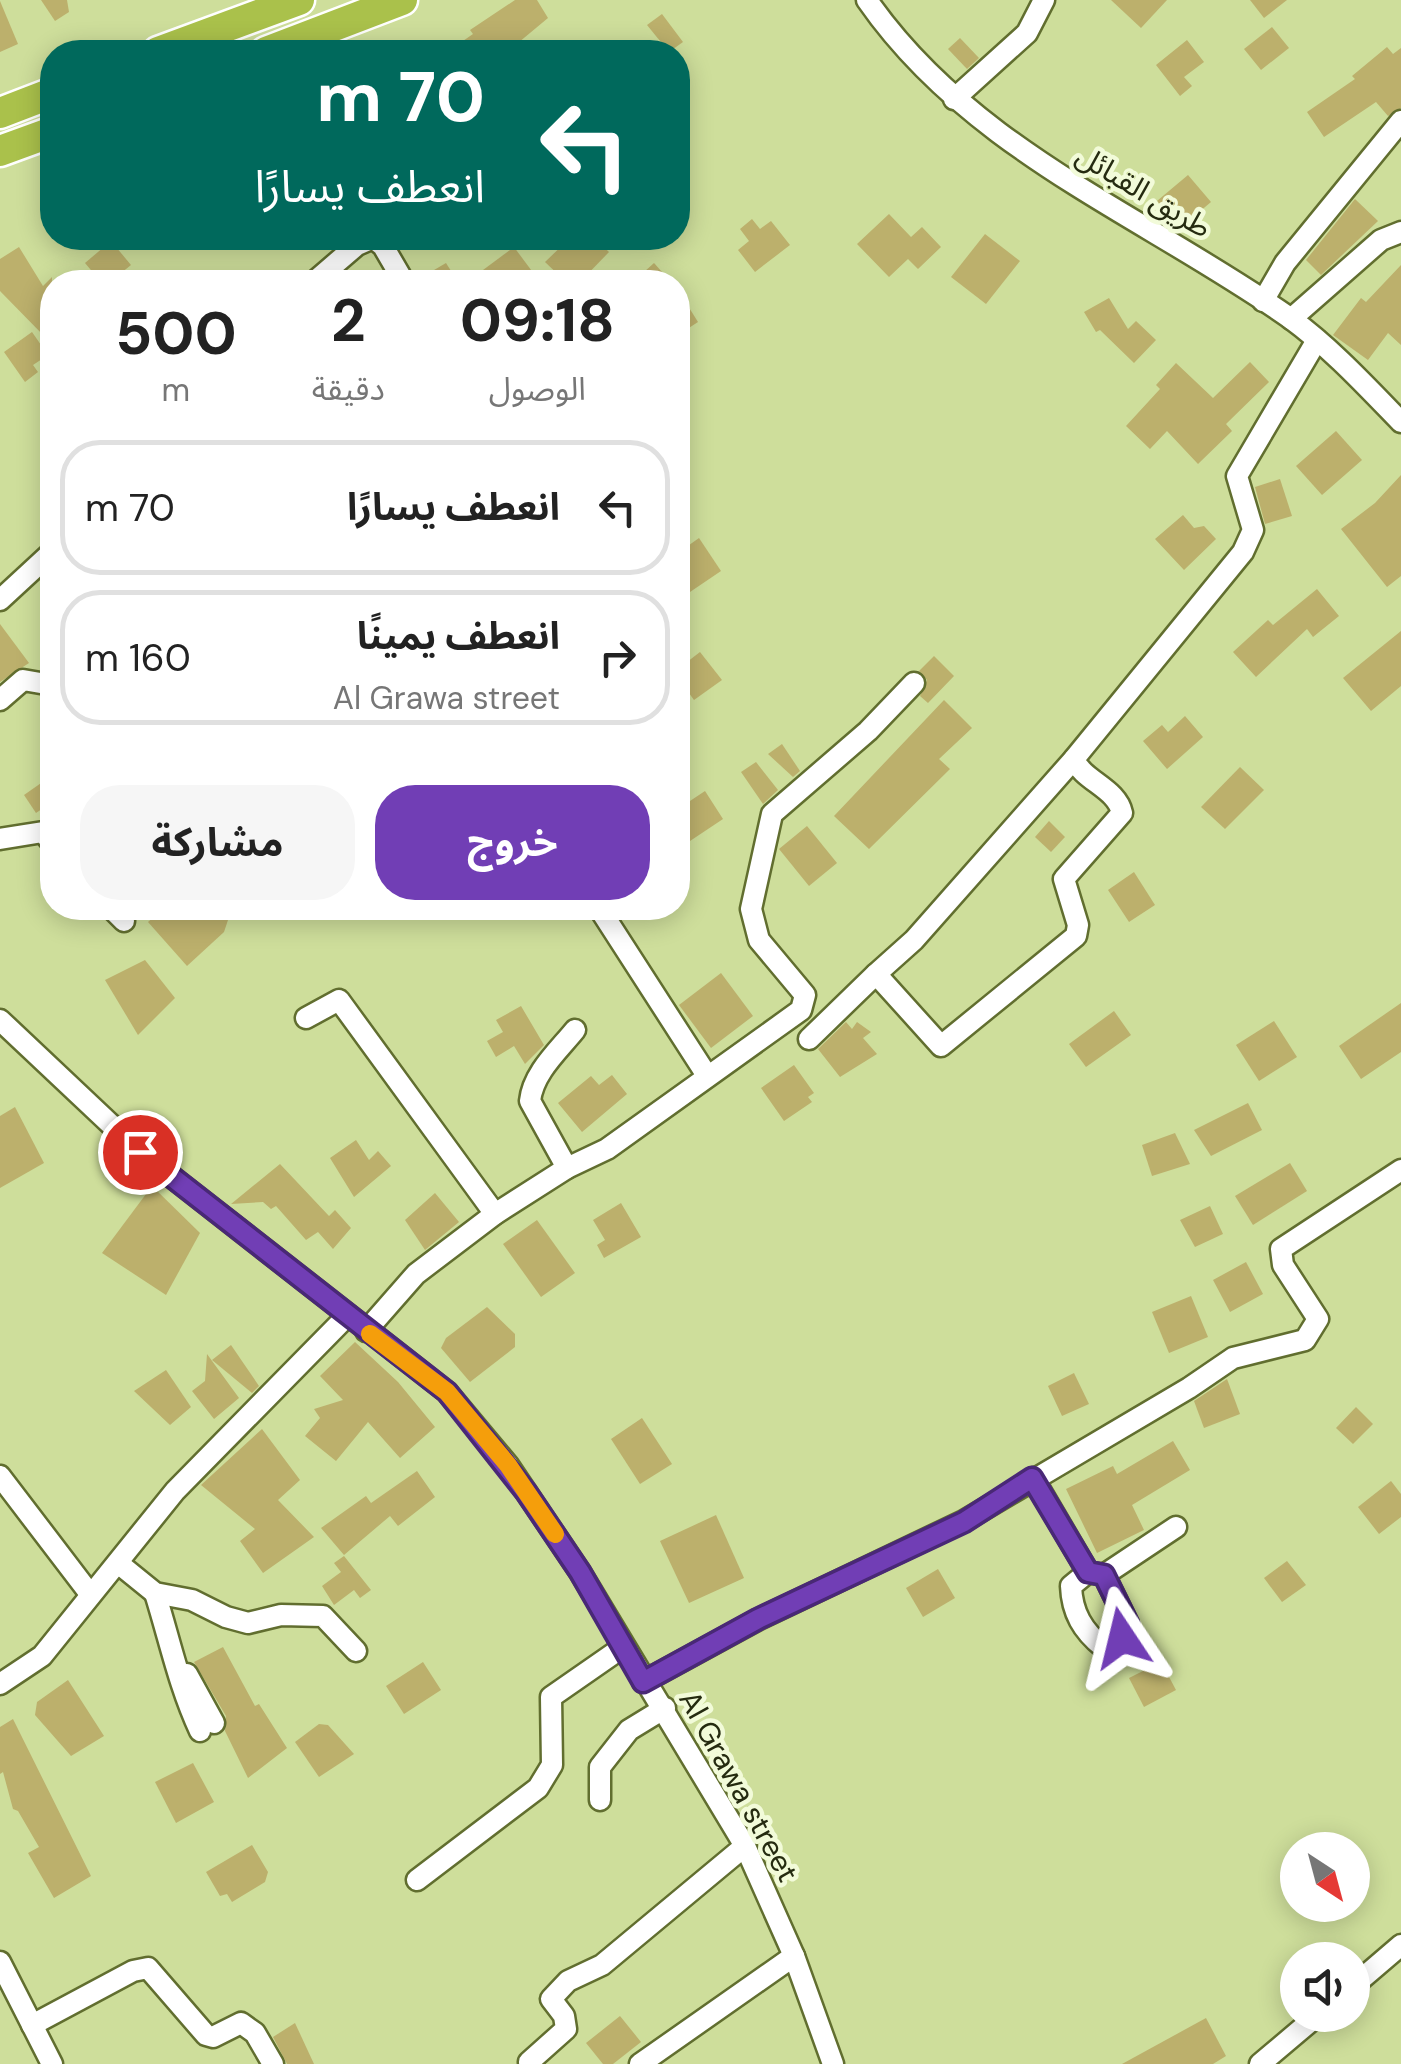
<!DOCTYPE html>
<html lang="ar">
<head>
<meta charset="utf-8">
<style>
  body { margin:0; font-family:"DM Sans","Noto Sans Arabic",sans-serif; background:#f6f6f6; color:#222; direction:rtl; height:100vh; display:flex; flex-direction:column; font-size:38px; white-space:nowrap }
  * { box-sizing:border-box; margin:0 }
  p { font-size:32px; color:#767676 }
  .icon { flex:none; width:55px; height:55px; fill:none; stroke:currentColor; stroke-width:2; stroke-linecap:round; stroke-linejoin:round }
  .map { position:relative; flex:1; overflow:hidden; direction:ltr }
  .drawer { position:absolute; left:40px; top:270px; width:650px; height:650px; display:flex; flex-direction:column; background:#fff; border-radius:40px; box-shadow:0 5px 25px #0003; direction:rtl }
  .drawer>* { flex:none }
  .top-card { position:absolute; left:40px; top:40px; width:650px; height:210px; border-radius:40px; box-shadow:0 5px 25px #0003; direction:rtl; background:#00695c; color:#fff; overflow:hidden }
  .needle { width:65px; rotate:144deg }
  .fabs { position:absolute; left:1280px; top:1832px; display:grid; gap:20px }
  .fabs a { display:grid; place-items:center; width:90px; height:90px; border-radius:50%; background:#fff; box-shadow:0 5px 25px #0003; font-size:50px }
  .pin { position:absolute; display:grid; place-items:center; width:85px; height:85px; color:#fff; margin:-42px; border:5px solid #fff; border-radius:50%; box-shadow:0 2px 10px #0007 }
  .me { position:absolute; width:110px; margin:-55px; rotate:350deg; stroke-linejoin:round; filter:drop-shadow(0 0 8px #0008) }
  .turn { display:flex; align-items:center; gap:35px; height:210px; padding:0 40px; font-size:45px }
  .turn .icon { width:130px; height:130px; stroke-width:2.5 }
  .turn b { display:block; font-size:70px; line-height:85px }
  .eta { display:flex; justify-content:space-evenly; align-items:center; height:170px; text-align:center }
  .eta b { font-size:60px; font-weight:700; line-height:70px }
  .cta { display:flex; gap:20px; margin-top:auto; padding:20px 40px }
  .cta a { flex:1; height:115px; border-radius:40px; background:#713eb5; color:#fff; font-size:40px; font-weight:700; line-height:115px; text-align:center }
  .cta a+a { background:#f6f6f6; color:#222 }
  ul { padding:0; list-style:none }
  li { display:flex; align-items:center; gap:30px; height:135px; margin:0 20px 15px; padding:0 20px; border:5px solid #e0e0e0; border-radius:40px }
  li div { flex:1 }
  li b { display:block; font-size:38px }
  li em { font-style:normal }
  .map>svg:first-child { display:block }
  .building { fill:#bcb06c }
  .lines { fill:none; stroke-linecap:round; stroke-linejoin:round }
  .minor-casing { stroke:#616e2f; stroke-width:25 }
  .highway-casing { stroke:#fff; stroke-width:35 }
  .minor { stroke:#fff; stroke-width:20 }
  .highway { stroke:#aac14b; stroke-width:30 }
  .route-casing { stroke:#492876; stroke-width:25 }
  .route { stroke:#713eb5; stroke-width:18 }
  .slow { stroke:#f59e0b; stroke-width:18 }
  .labels { text-anchor:middle; dominant-baseline:central; stroke-width:9; stroke-linejoin:round; paint-order:stroke }
  .street-label { font-size:30px; fill:#252b10; stroke:#f2fbd9 }
</style>
</head>
<body>
<div class="map">
<svg width="1401" height="2064" viewBox="0 0 1401 2064">
  <rect width="100%" height="100%" fill="#cede9b"/>
  <g class="building">
    <polygon points="41,0 67,0 69,12 55,21"/>
    <polygon points="515,0 537,0 548,18 507,52 447,52 473,34 470,30"/>
    <polygon points="1111,0 1167,0 1141,28"/>
    <polygon points="1250,0 1287,0 1264,18"/>
    <polygon points="0,1 18,44 0,52"/>
    <polygon points="662,14 683,42 669,52 647,25"/>
    <polygon points="1272,27 1289,48 1261,70 1244,49"/>
    <polygon points="960,38 979,58 967,69 948,49"/>
    <polygon points="1187,40 1204,62 1184,77 1192,86 1180,96 1156,65"/>
    <polygon points="1387,47 1393,54 1401,48 1401,108 1388,116 1376,102 1324,137 1307,112 1355,79 1352,76"/>
    <polygon points="1188,175 1211,202 1180,228 1157,201"/>
    <polygon points="1355,199 1378,221 1321,275 1306,260"/>
    <polygon points="889,214 911,237 922,227 941,247 918,269 908,259 889,277 857,244"/>
    <polygon points="752,219 760,229 771,221 790,245 755,272 738,250 749,241 740,229"/>
    <polygon points="985,234 1020,261 986,304 951,277"/>
    <polygon points="570,238 594,238 609,252 580,282 566,282 545,262"/>
    <polygon points="111,241 131,265 110,282 101,282 85,263"/>
    <polygon points="19,247 43,286 52,277 52,329 45,337 0,291 0,259"/>
    <polygon points="514,247 540,282 492,282 483,270"/>
    <polygon points="446,263 458,282 418,282 417,280"/>
    <polygon points="654,263 671,282 633,282"/>
    <polygon points="1401,265 1401,345 1388,333 1368,360 1333,335 1361,298 1366,302"/>
    <polygon points="678,290 698,322 678,335"/>
    <polygon points="1109,298 1128,329 1136,321 1156,340 1134,363 1100,330 1096,332 1084,312"/>
    <polygon points="32,332 48,355 33,365 38,372 25,382 4,352"/>
    <polygon points="1250,362 1269,382 1226,424 1232,431 1198,464 1167,431 1150,449 1126,426 1160,389 1156,385 1176,363 1213,398"/>
    <polygon points="1336,431 1362,460 1322,495 1296,466"/>
    <polygon points="1401,475 1401,576 1387,587 1341,529 1375,503"/>
    <polygon points="1280,479 1292,516 1265,524 1255,487"/>
    <polygon points="1183,515 1194,528 1204,526 1216,539 1184,570 1155,539"/>
    <polygon points="699,538 721,571 690,592 678,572 678,553"/>
    <polygon points="1317,589 1339,616 1313,637 1307,629 1256,677 1233,652 1268,620 1273,625"/>
    <polygon points="0,624 29,663 0,682"/>
    <polygon points="1401,631 1401,686 1371,711 1343,678"/>
    <polygon points="700,652 722,680 694,700 678,678 678,669"/>
    <polygon points="934,656 954,676 928,703 920,696 927,680 919,671"/>
    <polygon points="944,700 972,728 939,759 950,769 869,849 834,816"/>
    <polygon points="1185,716 1203,737 1167,769 1143,741 1162,725 1168,732"/>
    <polygon points="782,744 800,771 793,777 768,754"/>
    <polygon points="756,762 778,790 763,804 741,772"/>
    <polygon points="1240,767 1264,790 1225,829 1201,807"/>
    <polygon points="44,781 52,802 36,813 24,795"/>
    <polygon points="705,791 723,819 678,849 678,809"/>
    <polygon points="1049,821 1065,837 1051,852 1035,837"/>
    <polygon points="807,826 837,863 809,886 779,849"/>
    <polygon points="1134,872 1155,905 1129,922 1108,890"/>
    <polygon points="164,908 225,908 230,914 224,932 187,966 148,922"/>
    <polygon points="145,960 175,998 138,1035 105,980"/>
    <polygon points="721,973 753,1016 711,1048 679,1005"/>
    <polygon points="1401,1003 1401,1052 1361,1079 1339,1046"/>
    <polygon points="521,1006 544,1045 525,1064 514,1046 496,1057 487,1041 503,1032 496,1020"/>
    <polygon points="1114,1011 1131,1035 1086,1067 1069,1044"/>
    <polygon points="1274,1021 1297,1057 1259,1081 1236,1045"/>
    <polygon points="846,1022 852,1029 857,1022 871,1032 863,1038 877,1054 840,1077 818,1049"/>
    <polygon points="794,1065 814,1093 808,1097 812,1102 784,1121 761,1088"/>
    <polygon points="612,1075 627,1094 582,1132 558,1103 591,1076 599,1085"/>
    <polygon points="1248,1103 1262,1130 1211,1156 1194,1130"/>
    <polygon points="15,1107 44,1163 0,1188 0,1116"/>
    <polygon points="1175,1133 1190,1164 1152,1176 1142,1145"/>
    <polygon points="356,1140 369,1160 378,1151 391,1166 354,1197 330,1158"/>
    <polygon points="1290,1163 1307,1191 1253,1225 1235,1196"/>
    <polygon points="280,1164 329,1216 335,1210 351,1228 333,1249 318,1232 306,1240 276,1206 271,1209 263,1202 231,1204"/>
    <polygon points="152,1186 200,1233 166,1295 102,1253"/>
    <polygon points="435,1193 459,1222 425,1250 405,1220"/>
    <polygon points="621,1203 641,1237 604,1258 597,1245 605,1240 593,1220"/>
    <polygon points="1210,1206 1223,1234 1195,1247 1180,1220"/>
    <polygon points="537,1220 575,1273 541,1297 503,1244"/>
    <polygon points="1246,1262 1263,1294 1230,1312 1213,1280"/>
    <polygon points="1191,1296 1208,1337 1169,1353 1152,1312"/>
    <polygon points="487,1307 515,1334 515,1347 470,1382 441,1348 446,1338"/>
    <polygon points="355,1342 398,1382 435,1427 400,1458 368,1422 336,1461 305,1436 320,1418 314,1409 343,1400 320,1376"/>
    <polygon points="231,1345 259,1386 252,1393 212,1360"/>
    <polygon points="207,1354 239,1398 214,1419 192,1391 205,1381"/>
    <polygon points="166,1370 191,1407 170,1425 134,1391"/>
    <polygon points="1074,1373 1089,1404 1062,1416 1048,1386"/>
    <polygon points="1227,1379 1240,1414 1204,1428 1194,1401"/>
    <polygon points="1356,1407 1373,1424 1353,1444 1336,1428"/>
    <polygon points="642,1418 672,1464 640,1484 611,1439"/>
    <polygon points="262,1429 300,1480 278,1500 314,1537 263,1573 240,1541 255,1529 201,1485"/>
    <polygon points="1173,1441 1190,1470 1132,1505 1144,1530 1097,1553 1066,1489 1113,1466 1117,1474"/>
    <polygon points="417,1471 435,1497 398,1526 390,1516 344,1555 321,1528 366,1496 371,1503"/>
    <polygon points="1391,1481 1401,1494 1401,1517 1379,1534 1358,1507"/>
    <polygon points="716,1515 744,1578 689,1603 660,1541"/>
    <polygon points="344,1556 371,1590 360,1598 354,1590 334,1605 322,1586 341,1572 334,1563"/>
    <polygon points="1287,1561 1306,1585 1282,1602 1264,1578"/>
    <polygon points="938,1569 955,1598 923,1617 906,1588"/>
    <polygon points="223,1647 255,1706 259,1704 287,1748 248,1778 225,1731 226,1716 194,1662"/>
    <polygon points="423,1662 441,1690 404,1714 386,1686"/>
    <polygon points="1161,1662 1176,1690 1144,1707 1129,1678"/>
    <polygon points="68,1680 104,1736 71,1756 35,1715 37,1702"/>
    <polygon points="13,1719 91,1876 54,1898 28,1853 39,1847 18,1811 13,1809 3,1772 0,1774 0,1727"/>
    <polygon points="319,1724 328,1725 354,1754 319,1777 295,1742"/>
    <polygon points="193,1763 214,1802 176,1823 155,1782"/>
    <polygon points="252,1845 268,1872 265,1882 232,1902 227,1894 220,1896 206,1872"/>
    <polygon points="620,2016 641,2042 613,2064 603,2064 586,2043"/>
    <polygon points="1206,2018 1226,2056 1213,2064 1122,2064"/>
    <polygon points="295,2023 314,2064 287,2064 273,2037"/>
  </g>
  <g class="lines">
    <defs>
      <g id="minor">
        <path d="M867 0C971 150 1145 216 1290 318 1331 348 1366 386 1401 422"/>
        <polyline points="954,99 1027,33 1044,0"/>
        <polyline points="314,282 357,245 373,238 383,246 404,282"/>
        <polyline points="1263,301 1285,263 1401,121"/>
        <polyline points="1291,319 1381,240 1401,232"/>
        <polyline points="0,600 52,552"/>
        <polyline points="0,700 23,680 52,685"/>
        <polyline points="0,839 43,832 52,843"/>
        <polyline points="111,908 124,921"/>
        <polyline points="599,908 706,1074"/>
        <polyline points="876,974 914,940 1074,759"/>
        <polyline points="306,1018 339,1000 495,1214"/>
        <polyline points="0,1020 140,1152 447,1392 508,1465 580,1572 745,1846 794,1956 833,2064"/>
        <path d="M809 1039 876 974 941 1046 1076 936 1078 925 1064 879 1122 813C1117 788 1083 781 1074 759L1243 552 1253 530 1237 476 1317 340"/>
        <path d="M567 1168 530 1101C533 1073 558 1051 575 1030"/>
        <polyline points="366,1331 416,1274 495,1214 567,1168 607,1149 801,1010 805,995 759,940 751,909 772,814 868,731 914,683"/>
        <polyline points="0,1476 90,1594"/>
        <polyline points="1033,1478 1088,1572 1104,1575 1176,1527"/>
        <polyline points="118,1563 155,1593 192,1600 226,1617 248,1623 281,1615 323,1616 356,1651"/>
        <path d="M1088 1572 1071 1586C1072 1613 1083 1631 1103 1647L1122 1637 1128 1624 1104 1575"/>
        <path d="M155 1593C170 1641 179 1686 200 1731"/>
        <polyline points="187,1674 214,1723"/>
        <polyline points="643,1682 759,1619 964,1521 1189,1388 1233,1358 1305,1340 1318,1319 1283,1265 1281,1249 1401,1170"/>
        <polyline points="0,1684 42,1656 175,1491 348,1315"/>
        <polyline points="600,1800 600,1767 629,1730 665,1708"/>
        <polyline points="417,1880 538,1788 552,1765 551,1697 623,1647"/>
        <polyline points="0,1962 52,2064"/>
        <polyline points="1352,1987 1401,1945"/>
        <polyline points="32,2025 133,1971 148,1968 206,2035 213,2037 241,2023 255,2033 273,2064"/>
        <polyline points="529,2062 566,2029 564,2016 551,1999 568,1981 602,1965 745,1846"/>
        <polyline points="640,2064 794,1956"/>
        <polyline points="1260,2064 1318,2015"/>
      </g>
      <g id="highway">
        <polyline points="158,52 299,0"/>
        <polyline points="266,52 402,0"/>
        <polyline points="0,113 52,93"/>
        <polyline points="0,151 52,132"/>
      </g>
    </defs>
    <use href="#minor" class="minor-casing"/>
    <use href="#highway" class="highway-casing"/>
    <use href="#minor" class="minor"/>
    <use href="#highway" class="highway"/>
  </g>
  <g class="lines">
    <defs>
      <polyline id="route" points="140,1152 447,1392 526,1492 580,1572 643,1682 758,1619 964,1522 1032,1478 1088,1572 1104,1575 1128,1624 1122,1638"/>
    </defs>
    <use href="#route" class="route-casing"/>
    <use href="#route" class="route"/>
    <polyline class="slow" points="370,1334 447,1392 508,1465 555,1534"/>
  </g>
  <g class="labels">
    <g class="street-label">
      <text transform="translate(1144 191) rotate(31)">طريق القبائل</text>
      <text transform="translate(739 1786) rotate(61)">Al Grawa street</text>
    </g>
  </g>
</svg>
<div class="fabs">
<a><svg class="needle" viewBox="-14 -14 28 28"><path d="M0-13l5 13h-10z" fill="#e53935"/><path d="M0 13l5-13h-10z" fill="#767676"/></svg></a>
<a><svg class="icon" aria-label="sound" viewBox="0 0 24 24"><path d="M4 9h4l5-4v14l-5-4H4zM17 9q2 3 0 6"/></svg></a>
</div>
<div class="pin" style="left:140px;top:1152px;background:#d93025"><svg class="icon" aria-label="arrive" viewBox="0 0 24 24"><path d="M6 21V4h12l-3 4 3 4H6"/></svg></div>
<svg class="me" style="left:1122px;top:1638px" viewBox="-20 -20 40 40"><path d="M0-17L14 15 0 8-14 15z" fill="#713eb5" stroke="#fff" stroke-width="4"/></svg>
<div class="top-card">
<div class="turn"><svg class="icon" aria-label="left" viewBox="0 0 24 24"><path d="M17 20v-9H6M10 6l-5 5 5 5"/></svg><div><b>70 m</b>انعطف يسارًا</div></div>
</div>
<section class="drawer">
<div class="eta">
<div><b>09:18</b><p>الوصول</p></div>
<div><b>2</b><p>دقيقة</p></div>
<div><b>500</b><p>m</p></div>
</div>
<ul>
<li><svg class="icon" aria-label="left" viewBox="0 0 24 24"><path d="M17 20v-9H6M10 6l-5 5 5 5"/></svg><div><b>انعطف يسارًا</b></div><em>70 m</em></li>
<li><svg class="icon" aria-label="right" viewBox="0 0 24 24"><path d="M7 20v-9h11M14 6l5 5-5 5"/></svg><div><b>انعطف يمينًا</b><p>Al Grawa street</p></div><em>160 m</em></li>
</ul>
<div class="cta"><a>خروج</a><a>مشاركة</a></div>
</section>
</div>
</body>
</html>
